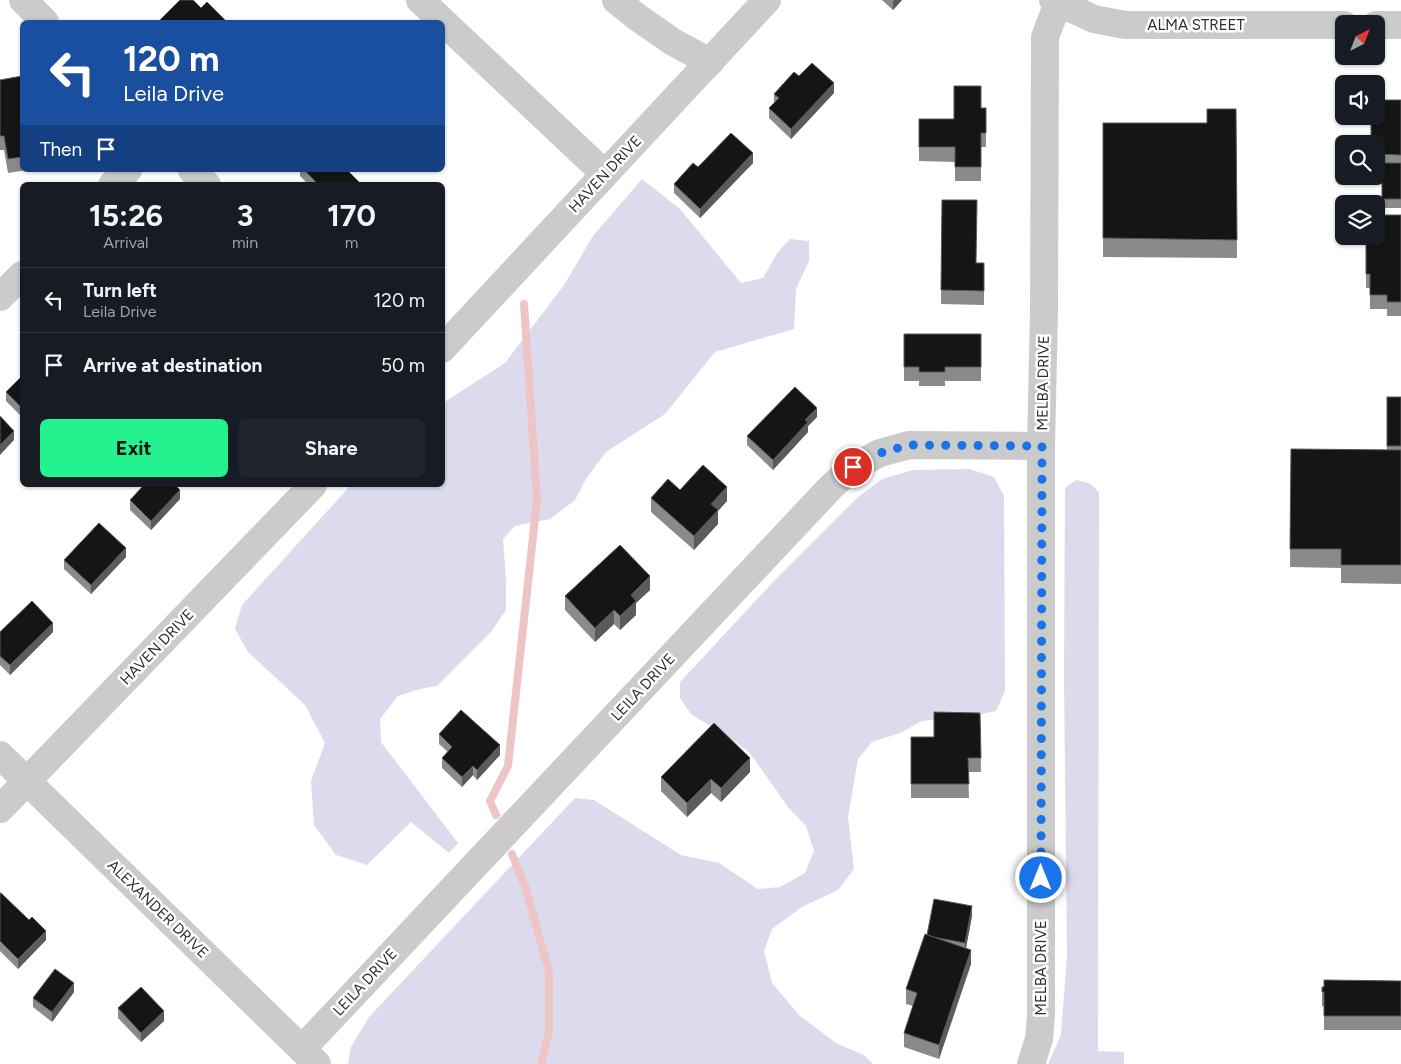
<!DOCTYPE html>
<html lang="en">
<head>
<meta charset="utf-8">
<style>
  body { margin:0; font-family:Figtree,sans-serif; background:#20242c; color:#f1f3f6; height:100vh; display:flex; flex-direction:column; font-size:19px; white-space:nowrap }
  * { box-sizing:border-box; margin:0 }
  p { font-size:16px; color:#9ea1a6 }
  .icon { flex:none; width:28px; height:28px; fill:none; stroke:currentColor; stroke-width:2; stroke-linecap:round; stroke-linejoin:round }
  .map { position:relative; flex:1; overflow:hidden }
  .panel { position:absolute; left:20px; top:182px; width:425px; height:305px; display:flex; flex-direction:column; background:#171b24; border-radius:8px; box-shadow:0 1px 4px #0004 }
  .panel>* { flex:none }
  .hud { position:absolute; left:20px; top:20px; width:425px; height:152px; border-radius:8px; box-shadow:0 1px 4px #0004; background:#1a4fa0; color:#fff; overflow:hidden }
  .needle { width:32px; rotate:42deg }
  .tools { position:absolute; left:1335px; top:15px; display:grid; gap:10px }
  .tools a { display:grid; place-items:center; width:50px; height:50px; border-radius:8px; background:#171b24; box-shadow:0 1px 4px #0004; font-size:25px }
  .pin { position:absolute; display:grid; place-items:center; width:42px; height:42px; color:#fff; margin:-21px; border:2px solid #fff; border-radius:50%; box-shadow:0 1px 5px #0007 }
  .me { position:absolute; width:55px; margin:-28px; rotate:0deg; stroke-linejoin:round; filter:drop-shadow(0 0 4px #0008) }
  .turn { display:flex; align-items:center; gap:18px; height:105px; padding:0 20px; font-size:22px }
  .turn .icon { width:65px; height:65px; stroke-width:2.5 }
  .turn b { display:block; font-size:35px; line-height:42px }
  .then { display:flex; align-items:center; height:48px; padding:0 20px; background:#0003; gap:10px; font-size:19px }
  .eta { display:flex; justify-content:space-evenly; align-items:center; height:85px; text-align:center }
  .eta b { font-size:30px; font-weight:700; line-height:35px }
  .button { display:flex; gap:10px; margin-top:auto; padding:10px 20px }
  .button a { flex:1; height:58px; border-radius:8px; background:#23f28f; color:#111; font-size:20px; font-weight:700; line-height:58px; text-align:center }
  .button a+a { background:#20242c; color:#f1f3f6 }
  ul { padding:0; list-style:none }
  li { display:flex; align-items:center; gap:15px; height:65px; padding:0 20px; border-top:1px solid #363941 }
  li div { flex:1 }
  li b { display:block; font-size:19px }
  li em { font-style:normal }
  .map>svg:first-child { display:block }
  .green { fill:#dcdbed }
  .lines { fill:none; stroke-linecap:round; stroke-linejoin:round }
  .stream { stroke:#eec5c6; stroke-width:8 }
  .minor { stroke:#cbcbcb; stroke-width:28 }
  .wall { fill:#8a8a8a }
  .shaded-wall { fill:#5b5b5b }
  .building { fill:#151515; stroke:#5b5b5b }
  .route { stroke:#1a73e8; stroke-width:9; stroke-dasharray:0 16.2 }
  .labels { text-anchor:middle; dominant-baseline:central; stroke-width:5; stroke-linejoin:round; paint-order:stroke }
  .street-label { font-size:15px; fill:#2e2e2e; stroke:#fff }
</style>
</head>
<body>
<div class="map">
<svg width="1401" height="1064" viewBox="0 0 1401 1064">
  <rect width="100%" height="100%" fill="#fff"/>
  <g class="green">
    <polygon points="642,179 680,209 741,283 763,278 777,253 790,239 809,241 809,261 796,289 794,329 715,352 665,414 606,452 586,479 575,500 550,519 515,526 503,539 506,580 506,610 491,632 437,686 420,689 398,696 380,719 381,742 458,843 449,853 411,822 367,865 336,855 314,825 311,781 325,743 305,705 248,652 235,629 242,605 351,485 442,485 443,403 505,363 564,285 593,236"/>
    <polygon points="969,469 994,477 1004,496 1005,691 996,711 971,716 922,721 900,733 872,742 858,759 848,817 854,869 838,890 802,907 772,929 764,951 772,983 800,1016 836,1043 864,1055 873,1064 348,1064 351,1047 369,1017 575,798 594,800 681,855 719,863 758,889 780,887 805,873 814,851 806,826 788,807 750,753 737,743 691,714 680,698 680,682 775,580 858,497 882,479 913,470"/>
    <polygon points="1076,480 1089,483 1099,492 1098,1051 1124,1052 1124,1064 1048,1064 1061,1035 1067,956 1064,678 1065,488"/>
  </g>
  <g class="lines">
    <g class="stream">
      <polyline points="496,815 490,801 508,766 537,500 524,304"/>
      <polyline points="512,854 526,889 549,972 549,1032 541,1064"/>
    </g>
    <g class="minor">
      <polyline points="23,0 45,22"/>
      <polyline points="420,0 605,174"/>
      <polyline points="616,0 637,17 673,42 710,62"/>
      <polyline points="1053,0 1094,19 1125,25 1344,25"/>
      <polyline points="1376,25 1401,25"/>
      <polyline points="192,170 207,185"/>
      <polyline points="112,185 128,170"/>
      <polyline points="0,297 22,275"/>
      <polyline points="442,349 767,0"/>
      <polyline points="0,755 317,1064"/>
      <polyline points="0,809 313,485"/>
      <polyline points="302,1049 831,487 853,467 880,453 909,445 1041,446"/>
      <polyline points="1031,1064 1039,1039 1041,1015 1041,446 1044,312 1045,37 1058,3"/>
    </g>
  </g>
  <g class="wall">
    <polygon points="882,0 902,0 893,10"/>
    <polygon points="22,76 22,170 27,170 8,173 4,150 0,150 0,80"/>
    <polygon points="799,76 834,93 791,139 769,118 769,108 774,103 774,94"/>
    <polygon points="1401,100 1401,208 1382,208 1382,169 1376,169 1376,144 1371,144 1371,116 1376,116"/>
    <polygon points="981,108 986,108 986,147 981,147 981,181 955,181 955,162 919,161 919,119 954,119"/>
    <polygon points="1236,109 1237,258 1103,257 1103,123 1207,123"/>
    <polygon points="753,163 700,218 674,193 674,184 698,167"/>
    <polygon points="300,170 347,170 362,185 309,185 300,176"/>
    <polygon points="942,200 976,263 984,263 984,305 941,304"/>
    <polygon points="1401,215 1401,316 1387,316 1387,309 1370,309 1370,288 1366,288 1366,236"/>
    <polygon points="904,334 981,334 981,381 945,381 945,386 919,386 919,381 904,381"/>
    <polygon points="22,376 22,417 6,401 6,392"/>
    <polygon points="1387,397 1401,397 1401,584 1341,583 1341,568 1290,567 1291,449 1387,450"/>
    <polygon points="817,417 808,426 808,432 773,470 747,445 747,436"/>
    <polygon points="680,490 727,501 718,511 718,524 694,550 651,512 651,498"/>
    <polygon points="180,499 151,530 130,510 130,500"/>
    <polygon points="126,557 91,594 64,569 64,560"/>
    <polygon points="650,590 636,603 636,615 620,630 614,624 595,642 565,610 565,596"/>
    <polygon points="0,632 53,632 10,675 0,665"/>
    <polygon points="980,713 981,772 968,772 969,798 911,798 911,737 934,737"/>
    <polygon points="439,734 500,755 477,780 473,775 462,787 442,768 442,758 448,752 439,744"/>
    <polygon points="750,772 721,802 711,793 687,817 661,791 661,777"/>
    <polygon points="0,893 46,940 18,969 0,951"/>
    <polygon points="972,916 966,948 971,964 939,1059 904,1047 904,1033 913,1006 906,1004 906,989 927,935"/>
    <polygon points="1401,981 1401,1030 1324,1030 1324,1006 1322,1006 1322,987"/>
    <polygon points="74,992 52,1022 33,1007 33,998"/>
    <polygon points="118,1008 164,1021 141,1042 118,1018"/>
  </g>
  <g class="shaded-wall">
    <polygon points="894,0 902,0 893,10 893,1"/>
    <polygon points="834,83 834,93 791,139 791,129"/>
    <polygon points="753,153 753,163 700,218 700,209"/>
    <polygon points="817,408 817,417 808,426 808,432 773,470 773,460 805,420"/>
    <polygon points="14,431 14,440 0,455 0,445"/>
    <polygon points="727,487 727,501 718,511 718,524 694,550 694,536 711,504"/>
    <polygon points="180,490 180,499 151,530 151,521"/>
    <polygon points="126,548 126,557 91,594 91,585"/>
    <polygon points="650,576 650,590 636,603 636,615 620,630 620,616 631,595"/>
    <polygon points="614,610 614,624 595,642 595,628"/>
    <polygon points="53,623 53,632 10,675 10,665"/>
    <polygon points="500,745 500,755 477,780 477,770"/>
    <polygon points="750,758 750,772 721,802 721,788"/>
    <polygon points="473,766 473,775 462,787 462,777"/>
    <polygon points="711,779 711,793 687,817 687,803"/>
    <polygon points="972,906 972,916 965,953 965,943"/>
    <polygon points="46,931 46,940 18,969 18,959"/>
    <polygon points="971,950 971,964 939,1059 939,1045"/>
    <polygon points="74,983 74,992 52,1022 52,1012"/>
    <polygon points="164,1011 164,1021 141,1042 141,1033"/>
  </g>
  <g class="building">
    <polygon points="180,0 193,0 201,8 207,2 226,21 224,22 162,22 160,20"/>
    <polygon points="812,63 834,83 791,129 769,108 779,98 774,94 794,72 799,76"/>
    <polygon points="22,76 22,157 8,159 4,136 0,136 0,80"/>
    <polygon points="954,86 981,86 981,108 986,108 986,133 981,133 981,167 955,167 955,147 919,147 919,119 954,119"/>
    <polygon points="1376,100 1401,100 1401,155 1376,154 1376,144 1375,144 1375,140 1371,140 1371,116 1376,116"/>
    <polygon points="1207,109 1236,109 1237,240 1103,238 1103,123 1207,123"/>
    <polygon points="731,133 753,153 700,209 674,184 693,163 698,167"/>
    <rect x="1382" y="163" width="19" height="36"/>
    <polygon points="304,170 347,170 362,185 319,185"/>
    <polygon points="942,200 977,200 976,263 984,263 984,291 941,290"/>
    <polygon points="1376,215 1401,215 1401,302 1387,302 1387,295 1370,295 1370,274 1366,274 1366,236 1376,236"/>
    <polygon points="904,334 981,334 981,367 945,367 945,372 919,372 919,367 904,367"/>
    <polygon points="22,376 22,408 6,392"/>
    <polygon points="795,387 817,408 805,420 808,422 773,460 747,436"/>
    <rect x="1387" y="397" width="14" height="49"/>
    <polygon points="0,416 14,431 0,445"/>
    <polygon points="1291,449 1401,450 1401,565 1341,565 1341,549 1290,549"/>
    <polygon points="703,465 727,487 711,504 718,510 694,536 651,498 668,479 680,490"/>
    <polygon points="144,485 175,485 180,490 151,521 130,500"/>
    <polygon points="99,523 126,548 91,585 64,560"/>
    <polygon points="620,545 650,576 631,595 636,601 620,616 614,610 595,628 565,596"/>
    <polygon points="32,601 53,623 10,665 0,656 0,632"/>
    <polygon points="461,710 500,745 477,770 473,766 462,777 442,758 452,747 439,734"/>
    <polygon points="934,712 980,713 981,758 968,758 969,784 911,784 911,737 934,737"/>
    <polygon points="714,723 750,758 721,788 711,779 687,803 661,777"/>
    <polygon points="0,893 1,893 29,920 32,917 46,931 18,959 0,941"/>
    <polygon points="934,899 972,906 965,943 933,937 927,935"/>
    <polygon points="925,934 971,950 939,1045 904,1033 917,993 906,989"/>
    <polygon points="55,969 74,983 52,1012 33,998"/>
    <polygon points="1324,980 1401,981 1401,1016 1324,1016 1324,992 1322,992 1322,987 1324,987"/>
    <polygon points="141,987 164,1011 141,1033 118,1008"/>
  </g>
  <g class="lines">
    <polyline class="route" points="853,467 880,453 909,445 1042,446 1041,878"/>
  </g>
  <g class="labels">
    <g class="street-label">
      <text x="1196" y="25">ALMA STREET</text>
      <text transform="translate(605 174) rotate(-47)">HAVEN DRIVE</text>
      <text transform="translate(1043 383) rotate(-89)">MELBA DRIVE</text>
      <text transform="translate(157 647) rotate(-46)">HAVEN DRIVE</text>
      <text transform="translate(643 687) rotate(-47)">LEILA DRIVE</text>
      <text transform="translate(158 909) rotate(44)">ALEXANDER DRIVE</text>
      <text transform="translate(1041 968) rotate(-90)">MELBA DRIVE</text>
      <text transform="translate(365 982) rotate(-47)">LEILA DRIVE</text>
    </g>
  </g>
</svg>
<div class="tools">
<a><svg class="needle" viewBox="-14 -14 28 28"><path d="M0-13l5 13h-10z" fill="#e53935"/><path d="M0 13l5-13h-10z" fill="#9ea1a6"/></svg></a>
<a><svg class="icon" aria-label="sound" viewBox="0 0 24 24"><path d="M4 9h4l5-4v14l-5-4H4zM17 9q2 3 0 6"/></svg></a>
<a><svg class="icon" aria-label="search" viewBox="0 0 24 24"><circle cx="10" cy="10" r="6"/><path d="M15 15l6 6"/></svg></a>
<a><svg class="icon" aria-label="layers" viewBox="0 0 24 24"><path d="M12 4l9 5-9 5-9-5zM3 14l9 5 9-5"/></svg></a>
</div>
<div class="pin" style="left:853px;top:467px;background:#d93025"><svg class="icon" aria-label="arrive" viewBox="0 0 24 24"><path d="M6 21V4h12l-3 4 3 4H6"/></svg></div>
<svg class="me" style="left:1041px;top:878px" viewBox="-20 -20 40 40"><circle r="17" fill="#1a73e8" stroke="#fff" stroke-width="3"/><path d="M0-11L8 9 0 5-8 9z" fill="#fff"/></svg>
<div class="hud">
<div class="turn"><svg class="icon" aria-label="left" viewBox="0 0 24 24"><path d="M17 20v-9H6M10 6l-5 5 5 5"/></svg><div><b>120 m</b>Leila Drive</div></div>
<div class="then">Then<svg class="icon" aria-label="arrive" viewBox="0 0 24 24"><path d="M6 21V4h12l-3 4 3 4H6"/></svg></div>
</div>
<section class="panel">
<div class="eta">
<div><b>15:26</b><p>Arrival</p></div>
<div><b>3</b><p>min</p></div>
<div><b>170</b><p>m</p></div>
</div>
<ul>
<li><svg class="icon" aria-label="left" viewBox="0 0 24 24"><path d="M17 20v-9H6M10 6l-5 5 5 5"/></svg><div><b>Turn left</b><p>Leila Drive</p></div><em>120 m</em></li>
<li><svg class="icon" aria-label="arrive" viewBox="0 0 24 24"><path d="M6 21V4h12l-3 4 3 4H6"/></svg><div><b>Arrive at destination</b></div><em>50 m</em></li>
</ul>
<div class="button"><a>Exit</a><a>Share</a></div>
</section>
</div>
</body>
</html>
